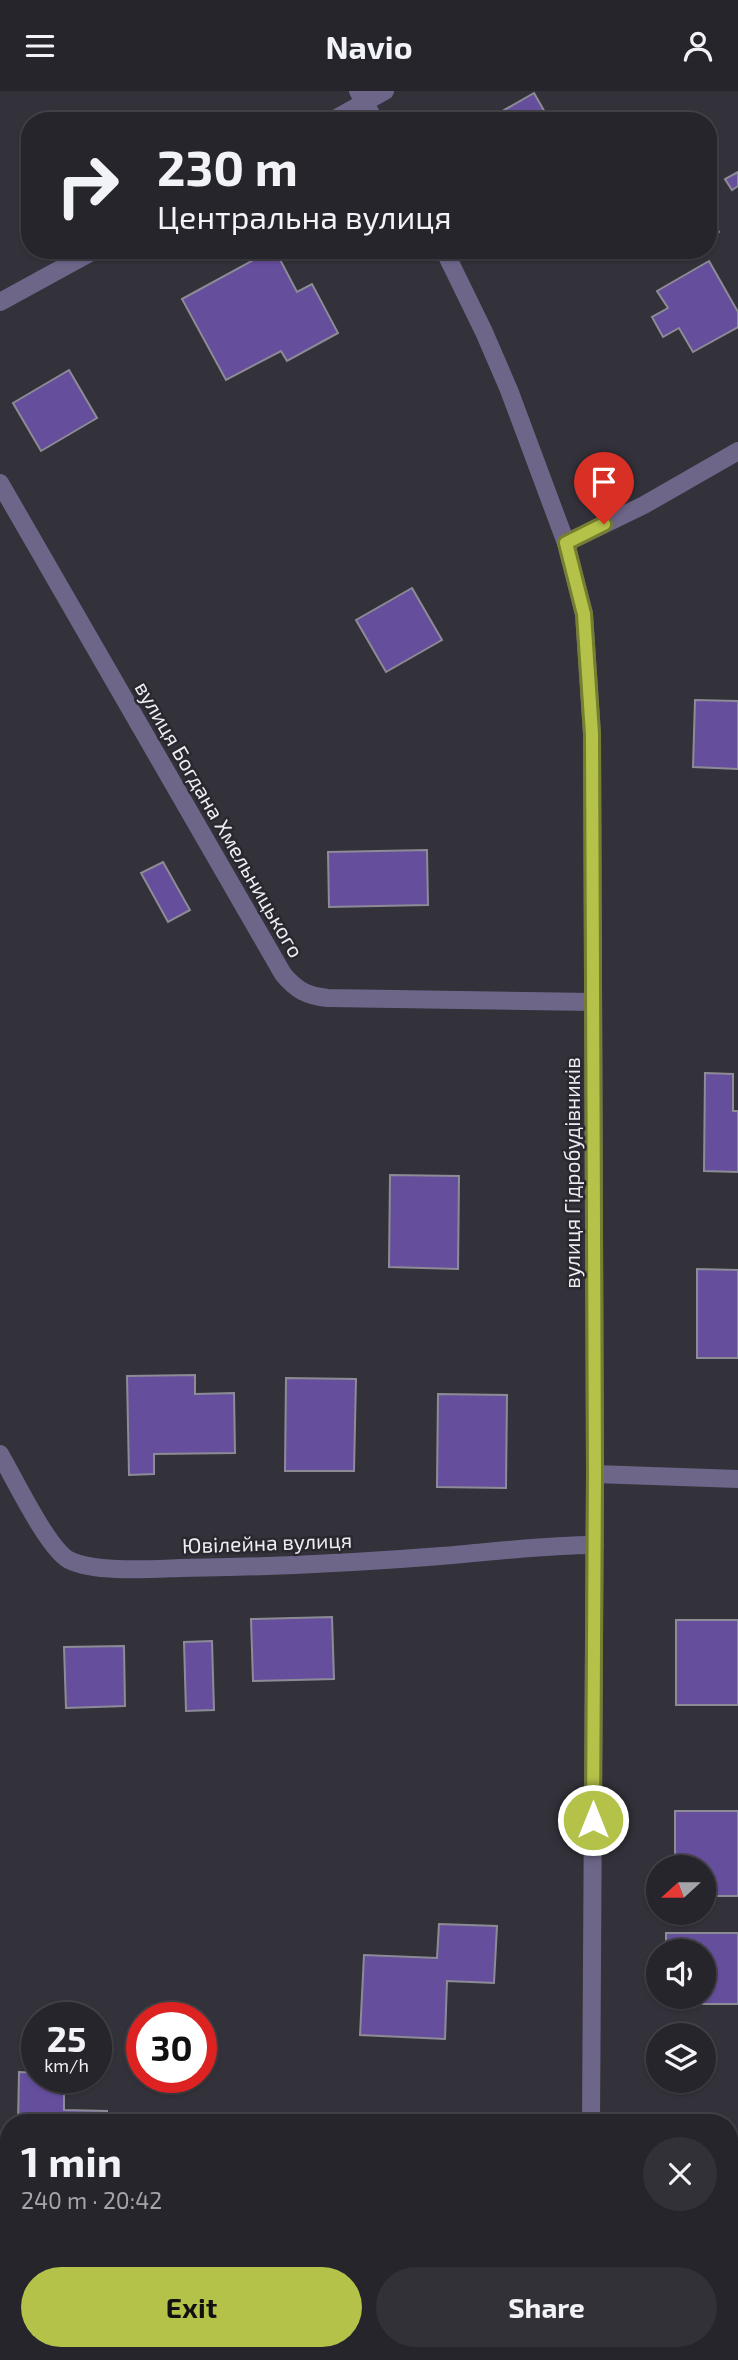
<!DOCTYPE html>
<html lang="en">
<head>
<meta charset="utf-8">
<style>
  body { margin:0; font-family:"Exo 2",sans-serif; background:#323138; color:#f1f3f6; height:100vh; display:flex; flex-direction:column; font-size:26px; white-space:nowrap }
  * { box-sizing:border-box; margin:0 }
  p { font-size:23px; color:#a4a5a9 }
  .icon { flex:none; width:38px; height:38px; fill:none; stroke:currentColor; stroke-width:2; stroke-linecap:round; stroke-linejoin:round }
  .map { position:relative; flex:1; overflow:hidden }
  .sheet { position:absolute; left:0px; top:2023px; width:738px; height:247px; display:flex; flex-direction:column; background:#26252c; border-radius:28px 28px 0 0; box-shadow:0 2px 5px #0004,0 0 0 2px #424248 }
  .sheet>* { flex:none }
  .banner { position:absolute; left:21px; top:21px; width:696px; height:147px; border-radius:28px; box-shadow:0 2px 5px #0004,0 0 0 2px #424248; background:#26252c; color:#f1f3f6; overflow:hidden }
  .needle { width:46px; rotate:249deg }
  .controls { position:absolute; left:646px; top:1764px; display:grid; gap:14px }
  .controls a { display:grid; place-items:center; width:70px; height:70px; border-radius:50%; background:#26252c; box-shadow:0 2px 5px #0004,0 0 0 2px #424248; font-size:35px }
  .speed { position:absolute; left:21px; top:1911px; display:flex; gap:14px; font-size:35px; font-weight:700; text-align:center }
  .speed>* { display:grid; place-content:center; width:91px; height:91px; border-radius:50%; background:#26252c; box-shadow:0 2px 5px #0004,0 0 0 2px #424248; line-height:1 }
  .speed small { font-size:18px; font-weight:400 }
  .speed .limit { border:10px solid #d22; background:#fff; color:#111 }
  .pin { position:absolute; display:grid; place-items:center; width:60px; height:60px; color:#fff; margin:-72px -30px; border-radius:50% 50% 50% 0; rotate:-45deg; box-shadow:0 0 7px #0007 }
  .pin .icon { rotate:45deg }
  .me { position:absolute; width:77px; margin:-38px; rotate:0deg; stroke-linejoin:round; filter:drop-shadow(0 0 5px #0008) }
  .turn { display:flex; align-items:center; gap:24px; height:147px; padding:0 21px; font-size:32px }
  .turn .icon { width:91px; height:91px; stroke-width:2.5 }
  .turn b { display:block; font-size:49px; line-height:60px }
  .round { display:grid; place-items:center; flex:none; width:74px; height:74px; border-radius:37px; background:#323138 }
  .head { display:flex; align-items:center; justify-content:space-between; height:119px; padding:0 21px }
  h1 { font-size:42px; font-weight:700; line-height:52px }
  .action { display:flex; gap:14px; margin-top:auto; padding:14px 21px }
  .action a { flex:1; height:80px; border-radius:42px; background:#b5c249; color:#111; font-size:28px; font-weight:700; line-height:80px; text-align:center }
  .action a+a { background:#323138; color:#f1f3f6 }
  header { display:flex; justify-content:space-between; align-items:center; height:91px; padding:0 21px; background:#26252c; font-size:32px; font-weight:700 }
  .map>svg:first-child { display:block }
  .green { fill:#463371 }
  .building { fill:#654e9c; stroke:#8d8b95; stroke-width:2 }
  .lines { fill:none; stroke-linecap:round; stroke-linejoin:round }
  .street { stroke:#6e6689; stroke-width:18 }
  .secondary { stroke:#8f81b9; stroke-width:18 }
  .route-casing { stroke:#767e2f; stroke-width:18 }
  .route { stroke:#b5c249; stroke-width:12 }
  .labels { text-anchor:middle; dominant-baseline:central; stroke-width:5; stroke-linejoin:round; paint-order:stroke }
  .street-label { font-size:21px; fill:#edecf1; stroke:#29272f }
</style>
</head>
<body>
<header><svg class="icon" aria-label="menu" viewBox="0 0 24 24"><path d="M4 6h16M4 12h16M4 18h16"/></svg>Navio<svg class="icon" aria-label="person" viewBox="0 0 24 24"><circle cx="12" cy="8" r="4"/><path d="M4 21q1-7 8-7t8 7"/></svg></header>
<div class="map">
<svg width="738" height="2269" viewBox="0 0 738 2269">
  <rect width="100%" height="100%" fill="#33313a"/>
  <polygon class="green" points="0,2258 9,2259 9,2261 56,2261 209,2269 0,2269"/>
  <g class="building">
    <polygon points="534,2 550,30 485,30"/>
    <polygon points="738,81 738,95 732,99 725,88"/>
    <polygon points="709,123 719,141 709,147"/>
    <polygon points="272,159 275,159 297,201 312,193 338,242 287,270 281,260 226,289 182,208"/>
    <polygon points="709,170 738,221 738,236 693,261 679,237 663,246 652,226 668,217 657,200"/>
    <polygon points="69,279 97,327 41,360 13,312"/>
    <polygon points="412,497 442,549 386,581 356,529"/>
    <polygon points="695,609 738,610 738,678 693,676"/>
    <polygon points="427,759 428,814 329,816 328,761"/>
    <polygon points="163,771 190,819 168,831 141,782"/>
    <polygon points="705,982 733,983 733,1020 738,1020 738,1081 704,1080"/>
    <polygon points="390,1084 459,1085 458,1178 389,1176"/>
    <polygon points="697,1178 738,1179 738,1267 697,1267"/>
    <polygon points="195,1284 195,1303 234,1302 235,1362 154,1363 154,1383 129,1384 127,1285"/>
    <polygon points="286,1287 356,1288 354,1380 285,1380"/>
    <polygon points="438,1303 507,1304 506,1397 437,1396"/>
    <polygon points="332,1526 334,1588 253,1590 251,1528"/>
    <rect x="676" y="1529" width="62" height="85"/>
    <polygon points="212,1550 214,1619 186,1620 184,1551"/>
    <polygon points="124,1555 125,1615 66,1617 64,1556"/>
    <polygon points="675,1720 738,1720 738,1805 704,1805 704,1776 675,1776"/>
    <polygon points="439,1833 497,1835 494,1892 447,1890 445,1948 360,1944 364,1864 437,1867"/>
    <polygon points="666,1842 738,1842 738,1913 666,1913 666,1906 704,1906 704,1860 666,1860"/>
    <polygon points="19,1981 37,1982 37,1986 64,1986 64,2019 107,2020 107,2032 18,2032"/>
  </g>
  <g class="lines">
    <g class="street">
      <polyline points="358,0 375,30"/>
      <polyline points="331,30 385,0"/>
      <polyline points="444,159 484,241 509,299 566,452 584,523 592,643 595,1383 591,2032"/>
      <polyline points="0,211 95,159"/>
      <path d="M0 392 283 883C296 899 307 905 328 907L593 911"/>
      <polyline points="566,452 644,414 738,360"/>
      <path d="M0 1363C14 1387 48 1458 69 1469 94 1482 152 1478 180 1477 267 1476 354 1472 441 1465 492 1461 543 1454 595 1454"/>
      <polyline points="595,1383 738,1388"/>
      <polyline points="582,2269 583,2261"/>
    </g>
    <g class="secondary">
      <polyline points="0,2239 9,2240"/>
      <polyline points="410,2261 539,2269"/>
    </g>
  </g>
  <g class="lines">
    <defs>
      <polyline id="route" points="593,1729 595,1383 592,643 584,523 566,452 604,433"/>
    </defs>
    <use href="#route" class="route-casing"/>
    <use href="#route" class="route"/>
  </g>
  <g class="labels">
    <g class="street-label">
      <text transform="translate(220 728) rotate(60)">вулиця Богдана Хмельницького</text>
      <text transform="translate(571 1082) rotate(-90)">вулиця Гідробудівників</text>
      <text transform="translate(267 1451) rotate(-2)">Ювілейна вулиця</text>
    </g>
  </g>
</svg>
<div class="controls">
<a><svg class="needle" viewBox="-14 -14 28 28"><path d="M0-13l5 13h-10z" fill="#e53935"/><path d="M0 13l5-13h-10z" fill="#a4a5a9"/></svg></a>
<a><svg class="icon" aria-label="sound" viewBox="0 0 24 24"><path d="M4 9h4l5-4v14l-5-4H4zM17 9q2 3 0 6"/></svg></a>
<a><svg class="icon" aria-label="layers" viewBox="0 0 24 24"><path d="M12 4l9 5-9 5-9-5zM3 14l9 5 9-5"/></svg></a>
</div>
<div class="speed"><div>25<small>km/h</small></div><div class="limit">30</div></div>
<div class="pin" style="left:604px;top:433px;background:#d93025"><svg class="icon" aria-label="arrive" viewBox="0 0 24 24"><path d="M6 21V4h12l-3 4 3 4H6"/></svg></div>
<svg class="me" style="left:593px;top:1729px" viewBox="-20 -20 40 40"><circle r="17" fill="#b5c249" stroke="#fff" stroke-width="3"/><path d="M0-11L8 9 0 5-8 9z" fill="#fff"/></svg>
<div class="banner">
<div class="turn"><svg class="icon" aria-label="right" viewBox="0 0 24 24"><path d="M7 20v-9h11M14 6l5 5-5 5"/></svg><div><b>230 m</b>Центральна вулиця</div></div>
</div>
<section class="sheet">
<div class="head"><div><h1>1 min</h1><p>240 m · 20:42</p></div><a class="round"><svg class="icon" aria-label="close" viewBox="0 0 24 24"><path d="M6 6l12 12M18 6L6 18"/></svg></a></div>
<div class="action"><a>Exit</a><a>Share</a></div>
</section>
</div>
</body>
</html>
